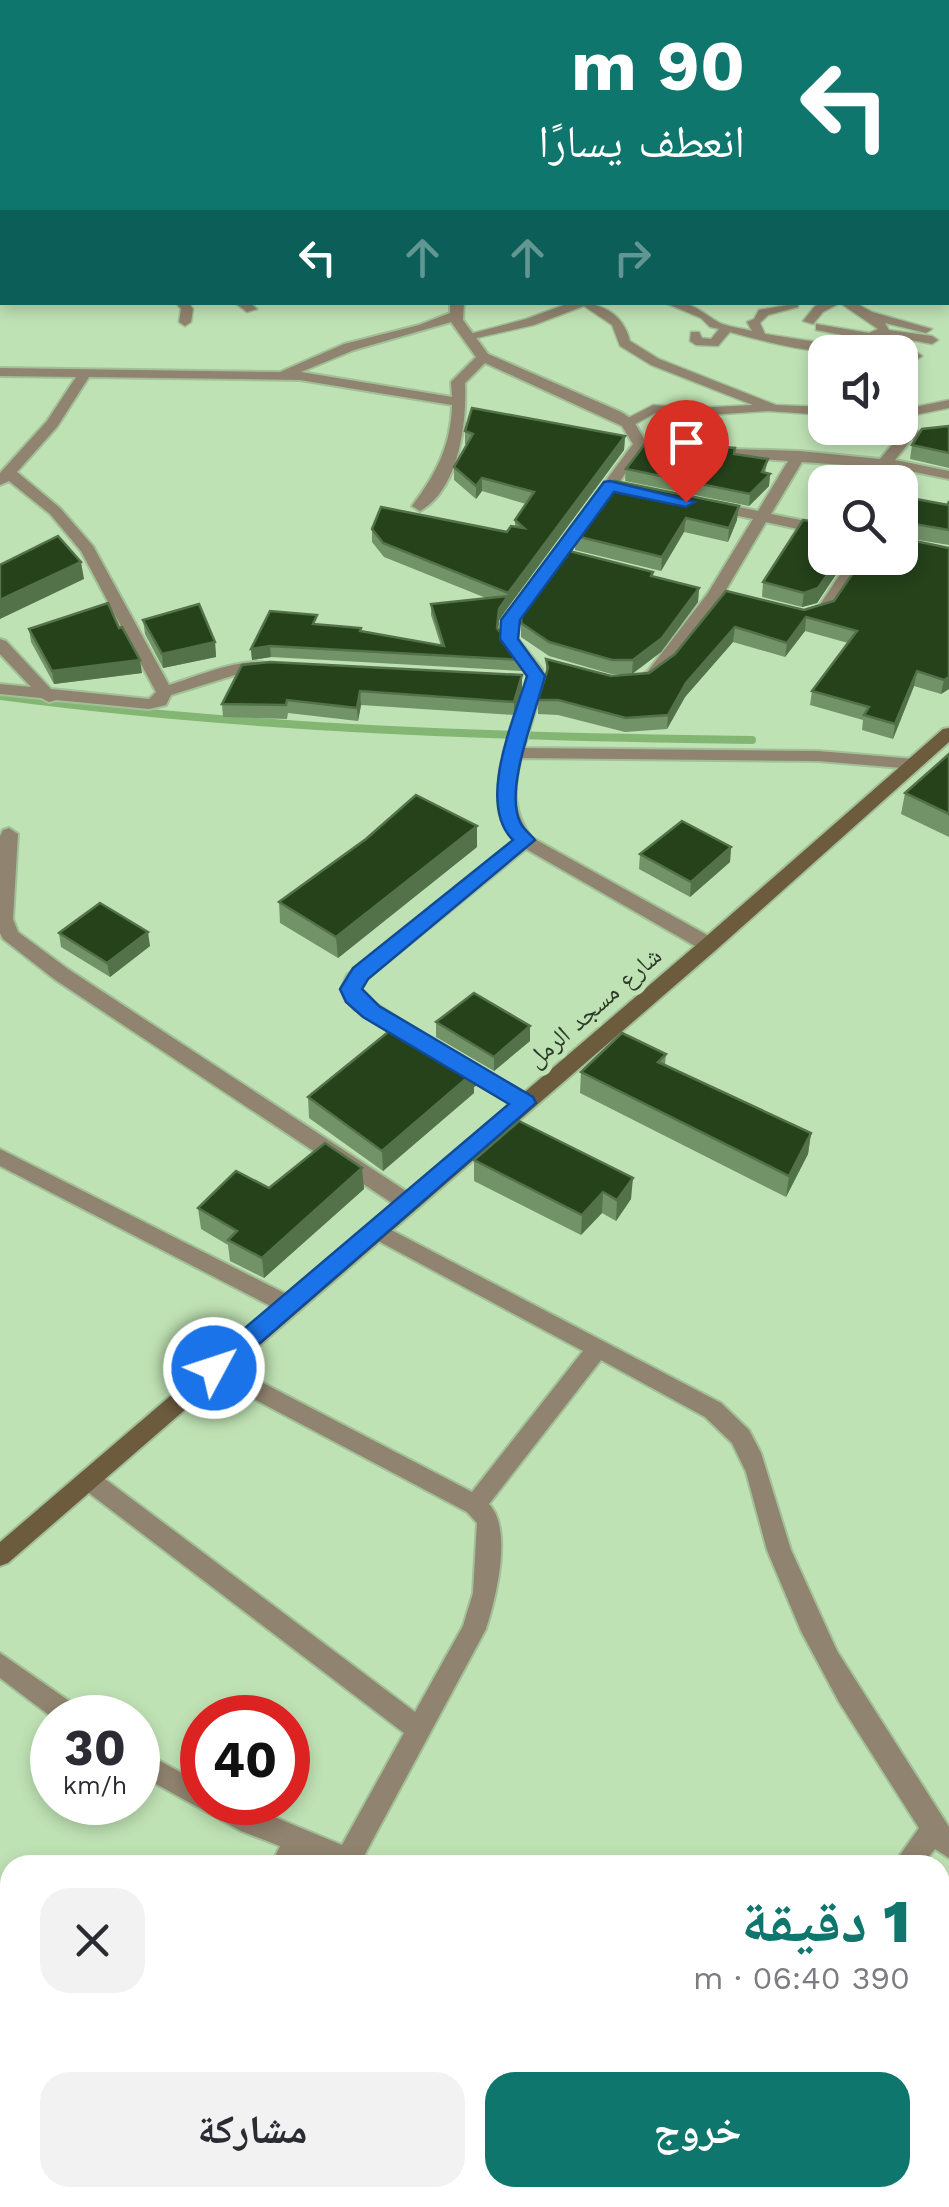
<!DOCTYPE html>
<html lang="ar">
<head>
<meta charset="utf-8">
<style>
  body { margin:0; font-family:"Work Sans","Noto Naskh Arabic",sans-serif; background:#f2f2f3; color:#2b2b33; direction:rtl; height:100vh; display:flex; flex-direction:column; font-size:38px; white-space:nowrap }
  * { box-sizing:border-box; margin:0 }
  p { font-size:32px; color:#7c7c81 }
  .icon { flex:none; width:55px; height:55px; fill:none; stroke:currentColor; stroke-width:2; stroke-linecap:round; stroke-linejoin:round }
  .map { position:relative; flex:1; overflow:hidden; direction:ltr }
  .sheet { position:absolute; left:0px; top:1855px; width:950px; height:352px; display:flex; flex-direction:column; background:#fff; border-radius:30px 30px 0 0; box-shadow:0 5px 15px #0003; direction:rtl }
  .sheet>* { flex:none }
  .hud { position:absolute; left:0px; top:0px; width:950px; height:305px; box-shadow:0 5px 15px #0003; direction:rtl; background:#0f766e; color:#fff; overflow:hidden }
  .controls { position:absolute; left:808px; top:335px; display:grid; gap:20px }
  .controls a { display:grid; place-items:center; width:110px; height:110px; border-radius:20px; background:#fff; box-shadow:0 5px 15px #0003; font-size:50px }
  .speed { position:absolute; left:30px; top:1695px; display:flex; gap:20px; font-size:50px; font-weight:700; text-align:center }
  .speed>* { display:grid; place-content:center; width:130px; height:130px; border-radius:50%; background:#fff; box-shadow:0 5px 15px #0003; line-height:1 }
  .speed small { font-size:25px; font-weight:400 }
  .speed .limit { border:15px solid #d22; background:#fff; color:#111 }
  .pin { position:absolute; display:grid; place-items:center; width:85px; height:85px; color:#fff; margin:-102px -42px; border-radius:50% 50% 50% 0; rotate:-45deg; box-shadow:0 0 10px #0007 }
  .pin .icon { rotate:45deg }
  .me { position:absolute; width:110px; margin:-55px; rotate:50deg; stroke-linejoin:round; filter:drop-shadow(0 0 8px #0008) }
  .turn { display:flex; align-items:center; gap:35px; height:210px; padding:0 40px; font-size:45px }
  .turn .icon { width:130px; height:130px; stroke-width:2.5 }
  .turn b { display:block; font-size:70px; line-height:85px }
  .lanes { display:flex; align-items:center; height:95px; padding:0 40px; background:#0003; justify-content:center; gap:50px; direction:ltr }
  .lanes .off { opacity:.35 }
  .round { display:grid; place-items:center; flex:none; width:105px; height:105px; border-radius:30px; background:#f2f2f3 }
  .overview { display:flex; align-items:center; justify-content:space-between; height:170px; padding:0 40px }
  h1 { font-size:60px; font-weight:800; line-height:75px; color:#0f766e }
  .action { display:flex; gap:20px; margin-top:auto; padding:20px 40px }
  .action a { flex:1; height:115px; border-radius:30px; background:#0f766e; color:#fff; font-size:40px; font-weight:800; line-height:115px; text-align:center }
  .action a+a { background:#f2f2f3; color:#2b2b33 }
  .map>svg:first-child { display:block }
  .lines { fill:none; stroke-linecap:round; stroke-linejoin:round }
  .stream { stroke:#84b673; stroke-width:8 }
  .lane-casing { stroke:#a2c098; stroke-width:3 }
  .street-casing { stroke:#a2c098; stroke-width:4 }
  .secondary-casing { stroke:#a2c098; stroke-width:4 }
  .path { stroke:#93af8a; stroke-width:2.5; stroke-dasharray:6 2.5; stroke-linecap:butt }
  .lane { fill:#90836f; fill-rule:evenodd }
  .street { fill:#90836f; fill-rule:evenodd }
  .secondary { fill:#6d5b3e; fill-rule:evenodd }
  .wall { fill:#729268 }
  .shaded-wall { fill:#537249 }
  .building { fill:#25421b; stroke:#537249; stroke-width:2.5 }
  .route { fill:#1a73e8; stroke:#114b97; stroke-width:2.5 }
  .labels { text-anchor:middle; dominant-baseline:central; stroke-width:10; stroke-linejoin:round; paint-order:stroke }
  .street-label { font-size:25px; fill:#2c3a28; stroke:#bfe2b4 }
</style>
</head>
<body>
<div class="map">
<svg width="949" height="2207" viewBox="0 0 949 2207">
  <rect width="100%" height="100%" fill="#bfe2b4"/>
  <g class="lines">
    <path class="stream" d="M0 696C250 729 500 737 752 740"/>
    <defs>
      <g id="lane">
        <rect x="0" y="189" width="2" height="6"/>
        <rect x="0" y="251" width="2" height="6"/>
        <rect x="0" y="268" width="2" height="8"/>
        <rect x="948" y="278" width="1" height="6"/>
        <polygon points="188,302 193,309 191,322 185,326 179,322 181,309 176,303"/>
        <polygon points="234,302 249,302 257,309 247,312"/>
        <path d="M572 302C599 302 623 312 630 341L659 359 776 405 825 407V415L768 411 694 416 655 413 632 426H624V420L653 405 694 408 753 405 651 365 620 346 612 325 584 306 534 325 468 340 462 336 526 319Z"/>
        <path d="M663 302C694 302 695 308 718 322 727 327 742 328 752 331L747 322 754 319 759 310 798 303V307L768 315 760 323 765 334 830 344 858 338 816 330V324L869 333 878 329 840 303 823 312 813 324 803 321 815 306 824 302H854L872 312 932 329 926 333 885 323 889 330 932 336 938 340 932 344 905 339V344L922 356 916 360 895 348 893 337C873 334 853 351 832 351 801 352 760 340 730 332L718 346 696 345 690 341 691 332H699L702 338 711 339 719 329 710 327 701 318Z"/>
        <polygon points="949,400 949,408 900,418 900,410"/>
      </g>
      <g id="street">
        <rect x="507" y="0" width="10" height="2"/>
        <rect x="735" y="0" width="10" height="2"/>
        <rect x="0" y="18" width="2" height="6"/>
        <rect x="948" y="54" width="1" height="6"/>
        <rect x="948" y="149" width="1" height="8"/>
        <rect x="948" y="220" width="1" height="8"/>
        <path d="M450 302H464L463 320 488 354 621 412 633 420 647 444 519 620 517 638 542 669 544 681 524 748 818 751 914 759 923 764 914 769 818 761 521 758C513 788 513 812 531 837L716 940 718 945 716 950H702L526 849 362 983 361 989 368 999 422 1033 425 1038 415 1045 354 1009 341 989 347 975 515 840C478 788 515 735 528 681L526 670 501 639 503 620 633 444 622 426 485 363 465 383C467 422 459 490 420 511L412 506C436 474 451 446 452 405L300 380 89 377 57 427 17 472 60 508 93 546 169 685C192 678 253 652 273 666L271 669 235 675 171 695 166 705 149 709 56 700 49 702 41 698 0 694V684L31 687 0 654V639L6 641 51 689 149 699 156 692 81 551 50 514 9 481 0 485V473L47 421 76 377 0 376V368L280 372 344 344 419 325 450 313ZM451 322 476 357 451 382 452 397 301 372 354 350Z"/>
        <polygon points="949,428 949,436 911,440 895,460 949,471 949,479 900,469 802,462 771,514 825,525 825,535 766,522 723,595 660,679 652,684 640,684 640,676 648,671 708,593 753,519 710,510 707,507 715,502 758,511 788,461 709,455 702,451 704,448 799,451 880,459 902,433"/>
        <path d="M851 558H866C850 583 836 621 802 618V612L819 606Z"/>
        <polygon points="9,828 18,834 13,919 18,932 68,969 415,1197 418,1203 415,1209 401,1209 54,979 3,939 0,933 0,836 3,830"/>
        <polygon points="453,1054 532,1098 535,1103 532,1108 518,1108 446,1066 443,1061 446,1056"/>
        <polygon points="0,1149 296,1299 299,1305 296,1311 288,1314 280,1311 0,1166"/>
        <path d="M376 1222 721 1403 749 1430 761 1453 791 1550 837 1651 949 1827V1858L935 1849 922 1865H893L919 1828 839 1702 801 1631 767 1550 746 1472 732 1443 705 1417 601 1360 489 1504C513 1529 496 1598 486 1629L365 1854 371 1865H328L303 1855 298 1865H271L280 1846 241 1831 138 1774V1749L202 1784V1802H238L342 1845 404 1733 81 1487 77 1480 81 1473 89 1470 97 1473 415 1712 463 1626 473 1593 477 1523 467 1512 207 1374 204 1368 207 1362 215 1359 223 1362 472 1492 583 1351 369 1236 365 1230 369 1224Z"/>
        <polygon points="0,1653 82,1710 85,1718 53,1718 0,1678"/>
        <polygon points="0,1952 10,1956 10,1983 0,1979"/>
        <polygon points="91,2198 121,2198 118,2207 87,2207"/>
        <polygon points="628,2198 660,2198 657,2207 624,2207"/>
      </g>
      <polygon id="secondary" points="949,728 949,742 716,950 8,1563 0,1566 0,1542 702,940 943,729"/>
    </defs>
    <use href="#lane" class="lane-casing"/>
    <use href="#street" class="street-casing"/>
    <use href="#secondary" class="secondary-casing"/>
    <polyline class="path" points="0,131 2,125"/>
    <use href="#lane" class="lane"/>
    <use href="#street" class="street"/>
    <use href="#secondary" class="secondary"/>
  </g>
  <g class="wall">
    <polygon points="537,0 562,0 561,2 537,2"/>
    <polygon points="949,426 949,468 910,459 912,445"/>
    <polygon points="465,431 625,436 624,450 499,620 498,629 522,660 522,671 271,657 252,660 251,649 318,625 441,646 431,615 431,604 486,598 384,557 372,542 372,529 507,532 515,527 515,520 526,504 482,491 476,499 454,480 454,467 467,445 465,444"/>
    <polygon points="734,454 768,459 765,473 770,474 769,486 749,506 625,481 626,469"/>
    <polygon points="615,481 737,520 728,542 684,532 661,571 575,550 576,536"/>
    <polygon points="825,482 825,522 810,518 812,504"/>
    <polygon points="900,496 948,505 949,501 949,545 900,537"/>
    <polygon points="949,548 949,689 941,694 914,686 893,739 862,730 863,720 810,705 812,691 848,643 805,631 785,657 733,642 685,697 667,729 625,732 558,715 538,714 538,700 546,674 546,659 611,676 649,673 675,654 726,591 804,610 834,601"/>
    <polygon points="825,558 847,558 817,603 802,607 762,597 763,582"/>
    <polygon points="699,588 698,602 661,652 632,674 611,674 549,656 521,637 521,623"/>
    <polygon points="143,620 215,642 216,657 163,668 145,634"/>
    <polygon points="119,628 142,673 54,684 31,642 29,629"/>
    <polygon points="242,665 522,688 514,715 361,705 358,721 288,713 287,719 223,717 222,704"/>
    <polygon points="949,754 949,837 901,814 905,793"/>
    <polygon points="477,847 338,958 280,923 279,902"/>
    <polygon points="731,847 730,862 690,897 639,869 640,854"/>
    <polygon points="59,933 150,946 110,977 61,947"/>
    <polygon points="436,1022 530,1026 530,1041 494,1071 436,1037"/>
    <polygon points="413,1034 476,1086 474,1087 474,1093 383,1171 309,1118 308,1097"/>
    <polygon points="666,1054 665,1065 811,1133 808,1154 786,1197 580,1093 581,1072"/>
    <polygon points="474,1160 631,1199 616,1221 602,1213 581,1235 474,1181"/>
    <polygon points="362,1168 364,1189 264,1278 230,1261 228,1245 201,1229 198,1208 269,1188"/>
  </g>
  <g class="shaded-wall">
    <polygon points="625,436 624,450 508,607 508,593"/>
    <polygon points="770,474 769,486 749,506 750,494"/>
    <polygon points="482,478 482,491 476,499 476,486"/>
    <polygon points="739,506 737,520 728,542 729,528"/>
    <polygon points="686,518 684,532 661,571 662,557"/>
    <polygon points="839,558 847,558 817,603 802,607 804,593"/>
    <polygon points="81,562 84,579 0,619 0,600"/>
    <polygon points="699,588 698,602 661,652 632,674 633,660"/>
    <polygon points="508,596 508,607 499,620 497,639 499,609"/>
    <polygon points="806,617 805,631 785,657 787,643"/>
    <polygon points="735,627 733,642 685,697 667,729 668,715 686,683"/>
    <polygon points="215,642 216,657 163,668 162,654"/>
    <polygon points="270,646 271,657 252,660 251,649"/>
    <polygon points="140,660 142,673 54,684 52,671"/>
    <polygon points="917,671 914,686 893,739 895,724"/>
    <polygon points="522,675 522,688 514,715 514,702"/>
    <polygon points="949,677 949,689 941,694 944,680"/>
    <polygon points="360,691 361,705 358,721 357,708"/>
    <polygon points="477,826 477,847 338,958 336,937"/>
    <polygon points="731,847 730,862 690,897 691,882"/>
    <polygon points="148,932 150,946 110,977 107,963"/>
    <polygon points="530,1026 530,1041 494,1071 494,1057"/>
    <polygon points="476,1065 476,1086 474,1087 474,1093 383,1171 382,1151"/>
    <polygon points="811,1133 808,1154 786,1197 789,1176"/>
    <polygon points="362,1168 364,1189 264,1278 262,1258"/>
    <polygon points="633,1178 631,1199 616,1221 617,1200"/>
    <polygon points="603,1192 602,1213 581,1235 582,1215"/>
  </g>
  <g class="building">
    <polygon points="270,0 392,0 393,2 342,2 341,0 270,2"/>
    <polygon points="657,0 719,0 718,2 655,2"/>
    <polygon points="769,0 829,0 827,2 766,2"/>
    <polygon points="845,0 862,0 876,2 843,2"/>
    <polygon points="948,64 949,64 949,125 948,131"/>
    <polygon points="949,164 949,202 948,202 948,165"/>
    <polygon points="472,408 625,436 508,593 383,543 372,529 381,507 507,532 511,526 524,528 515,520 534,492 482,478 476,486 454,467 473,434 465,431"/>
    <polygon points="949,426 949,453 912,445 922,429"/>
    <polygon points="647,441 735,448 734,454 768,459 762,472 770,474 750,494 626,469"/>
    <polygon points="615,481 739,506 729,528 686,518 662,557 576,536"/>
    <polygon points="825,481 833,482 825,482 825,507 812,504"/>
    <polygon points="900,496 948,505 949,501 949,530 903,522 900,524"/>
    <polygon points="803,520 825,523 825,558 839,558 818,588 804,593 763,582"/>
    <polygon points="58,536 81,562 0,600 0,565"/>
    <polygon points="900,538 949,548 949,677 944,680 917,671 895,724 864,715 869,707 812,691 857,631 806,617 787,643 735,627 686,683 668,715 626,718 558,700 538,700 548,668 546,659 611,676 649,673 675,654 726,591 804,610 834,601 863,558 900,558"/>
    <polygon points="565,550 653,572 651,576 699,588 662,638 633,660 612,660 549,642 521,623 523,607"/>
    <polygon points="508,596 499,609 497,628 522,660 270,646 251,649 270,611 317,615 313,624 361,628 360,631 444,646 431,604"/>
    <polygon points="108,603 119,628 122,627 140,660 52,671 29,629"/>
    <polygon points="199,604 215,642 162,654 143,620"/>
    <polygon points="270,662 522,675 514,702 360,691 357,708 287,700 286,705 222,704 242,665"/>
    <polygon points="949,754 949,814 905,793"/>
    <polygon points="416,795 477,826 336,937 279,902 366,839"/>
    <polygon points="682,821 731,847 691,882 640,854"/>
    <polygon points="100,903 148,932 107,963 59,933"/>
    <polygon points="474,993 530,1026 494,1057 436,1022"/>
    <polygon points="398,1024 413,1034 416,1031 476,1065 470,1070 474,1072 382,1151 308,1097"/>
    <polygon points="622,1033 666,1054 658,1062 811,1133 789,1176 581,1072"/>
    <polygon points="519,1121 633,1178 617,1200 603,1192 582,1215 474,1160"/>
    <polygon points="325,1143 362,1168 262,1258 228,1240 237,1231 198,1208 236,1171 269,1188"/>
  </g>
  <path class="route" d="M610 481 695 502 686 507 614 492 520 620 518 639 545 676C536 712 504 789 520 822 523 829 531 835 535 840L368 979 362 989 379 1006 533 1097 536 1103 223 1375H206L202 1368 206 1361 509 1104 363 1017 346 1002 340 989 353 968 513 840C476 803 514 720 527 676L500 639 501 620 604 482Z"/>
  <g class="labels">
    <g class="street-label">
      <text transform="translate(594 1007) rotate(-41)">شارع مسجد الرمل</text>
    </g>
  </g>
</svg>
<div class="controls">
<a><svg class="icon" aria-label="sound" viewBox="0 0 24 24"><path d="M4 9h4l5-4v14l-5-4H4zM17 9q2 3 0 6"/></svg></a>
<a><svg class="icon" aria-label="search" viewBox="0 0 24 24"><circle cx="10" cy="10" r="6"/><path d="M15 15l6 6"/></svg></a>
</div>
<div class="speed"><div>30<small>km/h</small></div><div class="limit">40</div></div>
<div class="pin" style="left:686px;top:502px;background:#d93025"><svg class="icon" aria-label="arrive" viewBox="0 0 24 24"><path d="M6 21V4h12l-3 4 3 4H6"/></svg></div>
<svg class="me" style="left:214px;top:1368px" viewBox="-20 -20 40 40"><circle r="17" fill="#1a73e8" stroke="#fff" stroke-width="3"/><path d="M0-11L8 9 0 5-8 9z" fill="#fff"/></svg>
<div class="hud">
<div class="turn"><svg class="icon" aria-label="left" viewBox="0 0 24 24"><path d="M17 20v-9H6M10 6l-5 5 5 5"/></svg><div><b>90 m</b>انعطف يسارًا</div></div>
<div class="lanes"><svg class="icon" aria-label="left" viewBox="0 0 24 24"><path d="M17 20v-9H6M10 6l-5 5 5 5"/></svg><svg class="icon off" aria-label="ahead" viewBox="0 0 24 24"><path d="M12 20V5M6 11l6-6 6 6"/></svg><svg class="icon off" aria-label="ahead" viewBox="0 0 24 24"><path d="M12 20V5M6 11l6-6 6 6"/></svg><svg class="icon off" aria-label="right" viewBox="0 0 24 24"><path d="M7 20v-9h11M14 6l5 5-5 5"/></svg></div>
</div>
<section class="sheet">
<div class="overview"><div><h1>1 دقيقة</h1><p>390 m · 06:40</p></div><a class="round"><svg class="icon" aria-label="close" viewBox="0 0 24 24"><path d="M6 6l12 12M18 6L6 18"/></svg></a></div>
<div class="action"><a>خروج</a><a>مشاركة</a></div>
</section>
</div>
</body>
</html>
